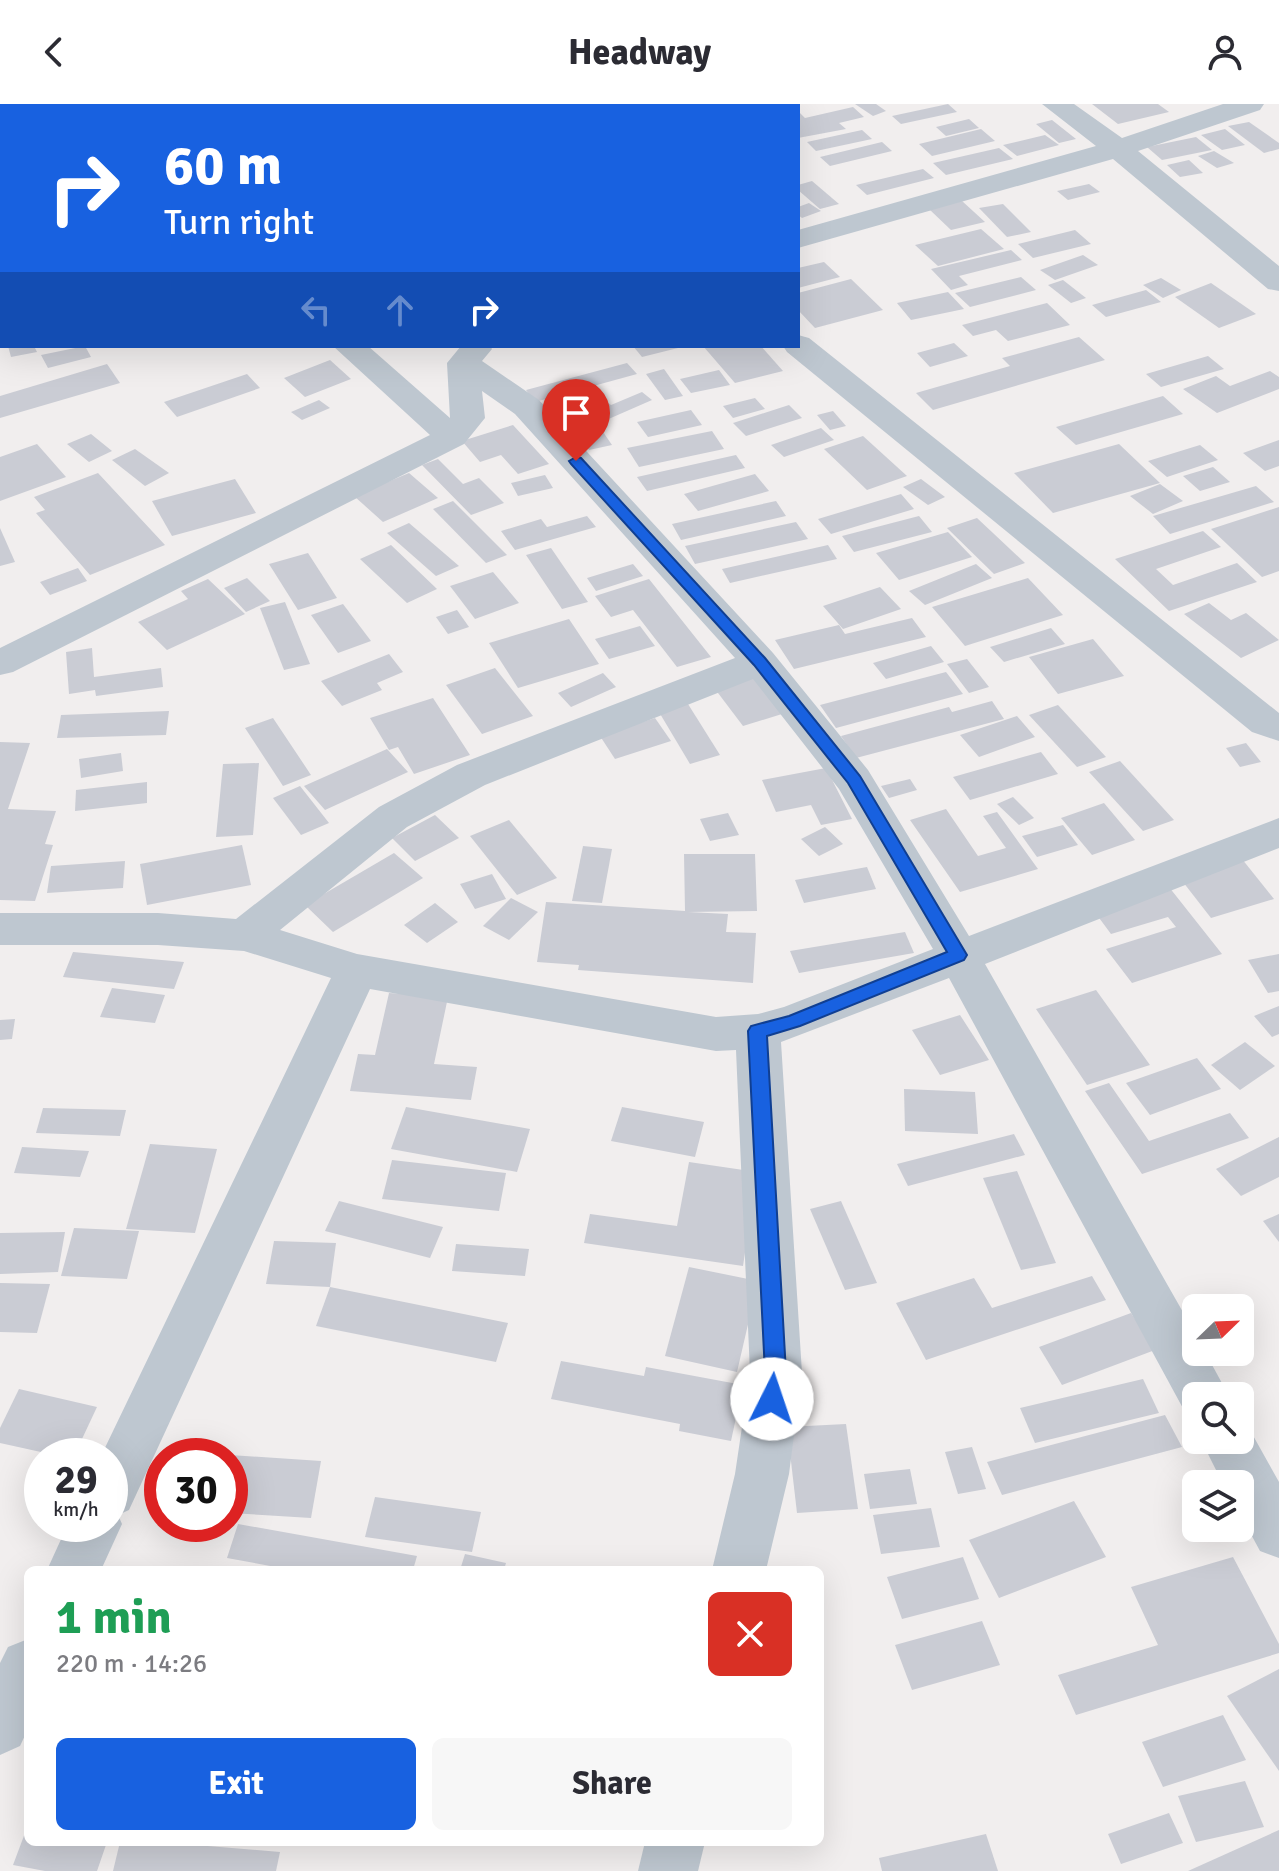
<!DOCTYPE html>
<html lang="en">
<head>
<meta charset="utf-8">
<style>
  body { margin:0; font-family:Signika,sans-serif; background:#f7f7f7; color:#2b2b33; height:100vh; display:flex; flex-direction:column; font-size:30px; white-space:nowrap }
  * { box-sizing:border-box; margin:0 }
  p { font-size:26px; color:#7c7c81 }
  .icon { flex:none; width:44px; height:44px; fill:none; stroke:currentColor; stroke-width:2; stroke-linecap:round; stroke-linejoin:round }
  .map { position:relative; flex:1; overflow:hidden }
  .details { position:absolute; left:24px; top:1462px; width:800px; height:280px; display:flex; flex-direction:column; background:#fff; border-radius:12px; box-shadow:0 8px 32px #0002 }
  .details>* { flex:none }
  .guide { position:absolute; left:0px; top:0px; width:800px; height:244px; box-shadow:0 8px 32px #0002; background:#1861e0; color:#fff; overflow:hidden }
  .needle { width:52px; rotate:67deg }
  .buttons { position:absolute; left:1182px; top:1190px; display:grid; gap:16px }
  .buttons a { display:grid; place-items:center; width:72px; height:72px; border-radius:12px; background:#fff; box-shadow:0 8px 32px #0002; font-size:40px }
  .speed { position:absolute; left:24px; top:1334px; display:flex; gap:16px; font-size:40px; font-weight:700; text-align:center }
  .speed>* { display:grid; place-content:center; width:104px; height:104px; border-radius:50%; background:#fff; box-shadow:0 8px 32px #0002; line-height:1 }
  .speed small { font-size:20px; font-weight:400 }
  .speed .limit { border:12px solid #d22; background:#fff; color:#111 }
  .pin { position:absolute; display:grid; place-items:center; width:68px; height:68px; color:#fff; margin:-82px -34px; border-radius:50% 50% 50% 0; rotate:-45deg; box-shadow:0 0 8px #0007 }
  .pin .icon { rotate:45deg }
  .me { position:absolute; width:88px; margin:-44px; rotate:4deg; stroke-linejoin:round; filter:drop-shadow(0 0 6px #0008) }
  .turn { display:flex; align-items:center; gap:28px; height:168px; padding:0 32px; font-size:36px }
  .turn .icon { width:104px; height:104px; stroke-width:2.5 }
  .turn b { display:block; font-size:56px; line-height:68px }
  .lanes { display:flex; align-items:center; height:76px; padding:0 32px; background:#0003; justify-content:center; gap:40px; direction:ltr }
  .lanes .off { opacity:.35 }
  .round { display:grid; place-items:center; flex:none; width:84px; height:84px; border-radius:12px; background:#f7f7f7 }
  .headline { display:flex; align-items:center; justify-content:space-between; height:136px; padding:0 32px }
  h1 { font-size:48px; font-weight:700; line-height:60px; color:#1e9e55 }
  .primary-button { display:flex; gap:16px; margin-top:auto; padding:16px 32px }
  .primary-button a { flex:1; height:92px; border-radius:12px; background:#1861e0; color:#fff; font-size:32px; font-weight:700; line-height:92px; text-align:center }
  .primary-button a+a { background:#f7f7f7; color:#2b2b33 }
  header { display:flex; justify-content:space-between; align-items:center; height:104px; padding:0 32px; background:#fff; font-size:36px; font-weight:700 }
  .map>svg:first-child { display:block }
  .building { fill:#caccd4 }
  .lines { fill:none; stroke-linecap:round; stroke-linejoin:round }
  .minor { fill:#bec7d0; fill-rule:evenodd }
  .route { fill:#1861e0; stroke:#103f92; stroke-width:2 }
</style>
</head>
<body>
<header><svg class="icon" aria-label="back" viewBox="0 0 24 24"><path d="M15 5l-7 7 7 7"/></svg>Headway<svg class="icon" aria-label="person" viewBox="0 0 24 24"><circle cx="12" cy="8" r="4"/><path d="M4 21q1-7 8-7t8 7"/></svg></header>
<div class="map">
<svg width="1279" height="1767" viewBox="0 0 1279 1767">
  <rect width="100%" height="100%" fill="#f1eeee"/>
  <g class="building">
    <polygon points="855,0 876,0 886,7 873,12"/>
    <polygon points="948,0 957,8 901,20 892,12"/>
    <polygon points="1092,0 1158,0 1169,8 1118,20"/>
    <polygon points="853,3 864,13 839,19 846,25 798,34 798,7 805,14"/>
    <polygon points="969,15 979,24 946,32 936,23"/>
    <polygon points="1052,16 1076,35 1059,39 1036,20"/>
    <polygon points="1249,18 1279,39 1279,45 1264,49 1228,22"/>
    <polygon points="981,25 995,37 932,52 919,40"/>
    <polygon points="1225,25 1245,41 1222,46 1201,31"/>
    <polygon points="862,26 872,35 816,47 807,38"/>
    <polygon points="1045,31 1059,41 1017,52 1003,41"/>
    <polygon points="1196,33 1212,46 1162,56 1147,43"/>
    <polygon points="882,38 892,47 830,62 820,53"/>
    <polygon points="999,44 1013,55 946,71 933,59"/>
    <polygon points="1214,47 1234,59 1217,64 1198,52"/>
    <polygon points="1189,56 1203,69 1180,73 1167,61"/>
    <polygon points="923,65 934,74 867,91 856,81"/>
    <polygon points="812,77 839,100 820,105 798,86 798,81"/>
    <polygon points="1089,80 1100,88 1068,96 1057,87"/>
    <polygon points="962,97 985,118 951,126 929,105"/>
    <polygon points="809,99 821,107 802,114 798,111 798,103"/>
    <polygon points="1003,100 1031,128 1007,133 979,104"/>
    <polygon points="981,125 1004,145 938,162 915,141"/>
    <polygon points="1075,126 1091,140 1033,154 1018,140"/>
    <polygon points="1011,146 1022,156 959,172 968,181 951,186 931,165"/>
    <polygon points="1083,151 1098,161 1055,176 1040,166"/>
    <polygon points="824,158 840,173 798,184 798,164"/>
    <polygon points="1021,173 1036,186 970,203 955,189"/>
    <polygon points="1161,174 1181,186 1163,194 1143,181"/>
    <polygon points="851,175 883,206 815,224 798,206 798,189"/>
    <polygon points="1063,176 1086,194 1071,199 1048,181"/>
    <polygon points="1211,179 1256,210 1219,224 1175,193"/>
    <polygon points="1146,186 1161,198 1106,213 1092,201"/>
    <polygon points="948,188 964,205 911,216 897,199"/>
    <polygon points="1047,199 1070,221 1008,237 996,226 973,232 962,221"/>
    <polygon points="1079,233 1105,256 933,306 916,289 1010,262 1002,254"/>
    <polygon points="954,239 968,252 930,263 917,249"/>
    <polygon points="8,242 34,242 37,248 11,253"/>
    <polygon points="85,242 91,253 48,264 41,251"/>
    <polygon points="633,242 682,242 682,243 642,253"/>
    <polygon points="703,242 761,242 783,267 735,279"/>
    <polygon points="1208,252 1224,265 1161,283 1146,270"/>
    <polygon points="330,256 351,275 305,293 284,274"/>
    <polygon points="627,259 637,270 535,298 526,286"/>
    <polygon points="107,260 120,279 0,314 0,292"/>
    <polygon points="664,265 683,292 665,296 646,270"/>
    <polygon points="719,266 730,281 691,289 680,275"/>
    <polygon points="1270,267 1279,273 1279,285 1217,309 1183,285 1216,272 1230,282"/>
    <polygon points="247,270 260,284 177,313 164,298"/>
    <polygon points="642,288 652,296 588,324 565,306 598,292 611,301"/>
    <polygon points="1163,292 1183,310 1076,341 1056,323"/>
    <polygon points="755,294 765,305 733,314 723,302"/>
    <polygon points="319,296 330,304 302,316 291,308"/>
    <polygon points="789,301 802,314 746,332 733,319"/>
    <polygon points="691,306 702,321 648,333 637,318"/>
    <polygon points="833,307 846,322 830,326 817,311"/>
    <polygon points="513,321 549,360 518,370 501,351 480,358 462,337"/>
    <polygon points="599,322 612,341 589,346 577,327"/>
    <polygon points="821,324 834,336 784,353 771,341"/>
    <polygon points="712,327 724,345 639,363 627,344"/>
    <polygon points="91,330 112,347 89,358 67,340"/>
    <polygon points="863,332 907,372 867,386 824,345"/>
    <polygon points="1279,336 1279,362 1265,367 1243,349"/>
    <polygon points="37,340 66,373 0,397 0,353"/>
    <polygon points="1119,340 1160,379 1053,409 1014,369"/>
    <polygon points="1200,341 1218,356 1167,373 1148,357"/>
    <polygon points="135,345 169,369 145,382 112,356"/>
    <polygon points="736,351 745,364 647,387 637,373"/>
    <polygon points="438,355 463,380 479,374 504,399 471,411 422,361"/>
    <polygon points="1213,363 1230,378 1200,387 1183,372"/>
    <polygon points="98,369 165,441 90,471 36,409 45,406 34,393"/>
    <polygon points="409,369 438,394 383,418 354,392"/>
    <polygon points="755,370 769,387 698,407 684,390"/>
    <polygon points="545,371 553,384 518,392 511,379"/>
    <polygon points="235,375 256,409 172,432 152,397"/>
    <polygon points="921,375 945,393 928,401 903,383"/>
    <polygon points="1160,380 1183,397 1153,410 1130,392"/>
    <polygon points="1256,382 1274,398 1170,430 1153,412"/>
    <polygon points="901,390 914,405 831,430 818,415"/>
    <polygon points="453,397 507,451 486,459 433,405"/>
    <polygon points="776,397 786,412 681,436 672,420"/>
    <polygon points="1279,403 1279,467 1262,473 1211,425"/>
    <polygon points="587,412 596,423 515,446 501,427 541,415 547,423"/>
    <polygon points="919,412 932,428 854,448 842,432"/>
    <polygon points="977,414 1025,459 994,470 947,424"/>
    <polygon points="796,418 808,435 695,460 685,442"/>
    <polygon points="409,419 459,462 436,472 387,429"/>
    <polygon points="0,424 15,458 0,462"/>
    <polygon points="1203,427 1221,443 1156,465 1173,481 1237,459 1257,478 1169,507 1115,455"/>
    <polygon points="948,428 972,453 899,476 876,449"/>
    <polygon points="391,441 437,485 407,499 360,455"/>
    <polygon points="828,441 837,455 730,479 722,465"/>
    <polygon points="551,444 588,498 562,505 526,451"/>
    <polygon points="308,449 337,494 298,506 269,460"/>
    <polygon points="633,460 643,472 596,487 587,474"/>
    <polygon points="976,460 992,474 925,501 909,487"/>
    <polygon points="78,464 87,477 50,491 40,478"/>
    <polygon points="493,468 519,499 475,515 450,482"/>
    <polygon points="247,474 270,497 246,508 224,484"/>
    <polygon points="1028,474 1063,511 965,542 932,503"/>
    <polygon points="208,475 245,510 167,546 138,518 188,495 181,487"/>
    <polygon points="649,475 711,553 677,563 633,506 611,513 595,492"/>
    <polygon points="880,483 901,505 843,525 823,502"/>
    <polygon points="285,498 310,560 284,566 260,504"/>
    <polygon points="1209,499 1231,516 1246,509 1279,536 1241,554 1184,510"/>
    <polygon points="343,500 371,537 338,549 311,511"/>
    <polygon points="457,506 469,523 448,530 436,513"/>
    <polygon points="912,514 926,533 794,565 775,536 839,521 845,530"/>
    <polygon points="569,515 599,560 518,584 489,539"/>
    <polygon points="640,522 655,542 609,555 595,535"/>
    <polygon points="1051,524 1065,540 1004,558 990,543"/>
    <polygon points="1093,535 1124,572 1058,590 1029,553"/>
    <polygon points="931,542 944,558 886,575 873,559"/>
    <polygon points="92,544 94,573 161,564 163,583 96,592 95,586 69,590 66,548"/>
    <polygon points="389,550 403,568 377,579 382,586 342,602 321,577"/>
    <polygon points="967,555 989,583 969,589 947,560"/>
    <polygon points="495,564 533,612 482,630 446,581"/>
    <polygon points="946,568 963,590 836,624 820,601"/>
    <polygon points="603,569 616,583 571,603 558,589"/>
    <polygon points="754,573 782,610 743,622 715,585"/>
    <polygon points="433,594 470,651 414,670 398,643 389,646 370,614"/>
    <polygon points="992,597 1004,615 856,654 841,632 949,603 952,608"/>
    <polygon points="688,600 720,651 690,660 659,608"/>
    <polygon points="1058,601 1106,653 1077,663 1029,611"/>
    <polygon points="169,607 166,631 57,634 61,611"/>
    <polygon points="1017,612 1035,633 979,653 960,631"/>
    <polygon points="273,614 311,671 283,682 245,624"/>
    <polygon points="655,614 671,637 615,655 600,632"/>
    <polygon points="0,638 30,639 8,705 56,707 45,740 53,741 35,797 0,796"/>
    <polygon points="1246,639 1261,658 1240,663 1226,644"/>
    <polygon points="387,645 408,668 325,706 304,682"/>
    <polygon points="1041,648 1058,670 970,696 953,673"/>
    <polygon points="121,649 123,667 81,674 79,655"/>
    <polygon points="1120,657 1174,716 1143,727 1089,668"/>
    <polygon points="259,659 253,731 216,733 223,660"/>
    <polygon points="826,664 852,715 821,721 811,701 776,708 762,676"/>
    <polygon points="910,675 917,686 889,694 881,682"/>
    <polygon points="147,678 147,699 75,707 76,686"/>
    <polygon points="300,682 329,719 301,731 273,694"/>
    <polygon points="1013,693 1034,714 1019,721 997,700"/>
    <polygon points="1104,699 1135,736 1092,751 1061,714"/>
    <polygon points="946,705 978,752 1006,744 983,712 997,708 1038,765 960,788 910,716"/>
    <polygon points="728,709 739,731 710,737 700,715"/>
    <polygon points="435,711 459,734 415,757 392,734"/>
    <polygon points="509,716 557,774 517,791 470,732"/>
    <polygon points="1063,721 1078,741 1037,753 1022,732"/>
    <polygon points="825,723 843,740 819,752 801,735"/>
    <polygon points="242,741 251,781 147,801 140,760"/>
    <polygon points="583,742 612,745 602,799 572,797"/>
    <polygon points="394,749 423,774 333,828 305,801"/>
    <polygon points="684,750 755,750 757,807 688,808 728,810 726,828 756,829 753,879 578,866 579,861 537,858 546,798 685,807"/>
    <polygon points="1238,750 1274,795 1211,814 1176,769"/>
    <polygon points="125,757 123,784 47,789 51,762"/>
    <polygon points="867,763 876,785 804,799 795,776"/>
    <polygon points="492,770 506,795 475,805 460,780"/>
    <polygon points="1169,783 1222,850 1132,879 1106,845 1176,823 1168,813 1111,830 1094,807"/>
    <polygon points="511,794 538,808 509,836 483,822"/>
    <polygon points="435,799 458,818 427,839 404,821"/>
    <polygon points="905,828 914,849 799,869 790,847"/>
    <polygon points="73,848 184,858 174,885 63,873"/>
    <polygon points="1279,850 1279,887 1268,889 1248,856"/>
    <polygon points="112,884 165,891 155,919 100,913"/>
    <polygon points="1096,886 1150,961 1087,981 1036,905"/>
    <polygon points="389,889 448,893 434,960 477,963 471,996 350,987 358,950 375,951"/>
    <polygon points="1279,902 1279,930 1272,933 1254,912"/>
    <polygon points="960,911 989,956 940,971 912,926"/>
    <polygon points="15,915 12,935 0,936 0,916"/>
    <polygon points="1245,938 1275,962 1240,986 1211,961"/>
    <polygon points="1197,954 1221,985 1150,1011 1126,979"/>
    <polygon points="1109,979 1149,1037 1230,1009 1249,1034 1142,1070 1085,987"/>
    <polygon points="904,985 975,988 978,1030 905,1027"/>
    <polygon points="406,1003 530,1025 517,1068 391,1045"/>
    <polygon points="622,1003 704,1018 695,1053 611,1037"/>
    <polygon points="43,1004 126,1006 120,1032 36,1029"/>
    <polygon points="1014,1030 1025,1051 908,1082 897,1060"/>
    <polygon points="1279,1033 1279,1073 1241,1092 1216,1065"/>
    <polygon points="150,1040 217,1045 195,1129 126,1125"/>
    <polygon points="22,1043 89,1047 80,1073 14,1069"/>
    <polygon points="392,1056 506,1069 499,1107 382,1095"/>
    <polygon points="689,1058 757,1068 743,1162 584,1139 590,1110 677,1122"/>
    <polygon points="1017,1067 1056,1159 1021,1166 983,1074"/>
    <polygon points="339,1097 443,1123 430,1154 325,1127"/>
    <polygon points="841,1097 877,1179 845,1186 810,1105"/>
    <polygon points="1279,1110 1279,1138 1263,1117"/>
    <polygon points="74,1124 139,1127 127,1175 61,1172"/>
    <polygon points="65,1128 58,1168 0,1170 0,1129"/>
    <polygon points="274,1137 336,1139 330,1183 266,1180"/>
    <polygon points="456,1140 529,1145 525,1172 452,1167"/>
    <polygon points="689,1163 758,1177 737,1268 665,1252"/>
    <polygon points="1092,1172 1106,1196 926,1256 896,1199 974,1174 992,1204"/>
    <polygon points="0,1179 50,1180 37,1229 0,1228"/>
    <polygon points="330,1183 508,1219 496,1258 316,1222"/>
    <polygon points="1131,1209 1155,1246 1062,1281 1039,1243"/>
    <polygon points="561,1257 644,1272 646,1263 743,1281 731,1337 679,1327 680,1320 551,1295"/>
    <polygon points="1143,1275 1159,1309 1035,1339 1020,1304"/>
    <polygon points="19,1285 97,1303 74,1352 59,1352 0,1339 0,1324"/>
    <polygon points="1165,1311 1182,1343 1002,1391 987,1358"/>
    <polygon points="846,1320 858,1405 797,1409 787,1323"/>
    <polygon points="972,1343 986,1385 958,1390 945,1348"/>
    <polygon points="230,1351 321,1357 311,1414 230,1409"/>
    <polygon points="910,1365 917,1400 870,1405 864,1370"/>
    <polygon points="375,1393 481,1408 472,1448 365,1433"/>
    <polygon points="1074,1397 1106,1453 999,1494 969,1436"/>
    <polygon points="931,1404 940,1443 881,1450 873,1411"/>
    <polygon points="238,1420 417,1452 413,1466 292,1466 227,1454"/>
    <polygon points="465,1450 506,1459 504,1466 460,1466"/>
    <polygon points="963,1453 979,1495 902,1515 887,1473"/>
    <polygon points="1233,1453 1279,1540 1279,1549 1076,1611 1058,1571 1158,1541 1131,1483"/>
    <polygon points="982,1517 1000,1561 912,1586 895,1541"/>
    <polygon points="1279,1565 1279,1667 1227,1592"/>
    <polygon points="1223,1611 1246,1656 1163,1683 1142,1638"/>
    <polygon points="1245,1677 1264,1723 1196,1738 1178,1692"/>
    <polygon points="1169,1709 1183,1739 1121,1760 1108,1730"/>
    <polygon points="28,1721 28,1738 107,1738 97,1767 45,1767 13,1761"/>
    <polygon points="1279,1726 1279,1767 1188,1767"/>
    <polygon points="986,1730 998,1767 882,1767 879,1754"/>
    <polygon points="120,1738 160,1738 280,1748 276,1767 113,1767"/>
  </g>
  <g class="lines">
    <g class="minor">
      <polygon points="159,0 187,0 188,2 160,2"/>
      <polygon points="531,0 559,0 561,2 533,2"/>
      <polygon points="1042,0 1074,0 1122,34 1223,0 1264,0 1260,6 1138,47 1279,162 1279,187 1268,185 1113,55 798,144 798,126 1096,42"/>
      <polygon points="2,35 2,53 0,54 0,36"/>
      <polygon points="798,231 809,234 1279,609 1279,637 1252,628 787,248 783,242 798,242"/>
      <path d="M333 242H368L450 314 447 259 461 242H490L492 245 482 257 539 296 773 549 868 666 969 832 1279 714V744L985 860 1196 1231V1248H1205L1229 1292H1196V1312L1185 1308 949 874 781 938 802 1269 789 1370 766 1466H712L735 1370 750 1269 736 946 716 947 370 885 129 1406 118 1411 122 1420 101 1466H47L68 1420H110V1352H101L331 874 244 847 158 841H0V809H158L236 815 379 703 457 661 735 554 515 310 482 287 485 314 464 340 13 568 0 571V544L430 331ZM753 575 839 685 933 845 784 903 758 910 716 913 357 850 280 826 407 723 485 681Z"/>
      <polygon points="1240,1317 1246,1319 1279,1378 1279,1454 1260,1447 1240,1410 1240,1380 1223,1380 1201,1336 1240,1336"/>
      <polygon points="28,1535 28,1625 20,1642 0,1651 0,1559 8,1543"/>
      <polygon points="645,1738 705,1738 698,1767 638,1767"/>
    </g>
  </g>
  <polygon class="route" points="576,353 581,354 765,554 860,672 967,851 964,856 800,922 767,932 786,1269 780,1301 772,1304 765,1301 762,1295 765,1269 748,927 751,922 789,912 947,848 848,679 754,561 571,360 569,357"/>
</svg>
<div class="buttons">
<a><svg class="needle" viewBox="-14 -14 28 28"><path d="M0-13l5 13h-10z" fill="#e53935"/><path d="M0 13l5-13h-10z" fill="#7c7c81"/></svg></a>
<a><svg class="icon" aria-label="search" viewBox="0 0 24 24"><circle cx="10" cy="10" r="6"/><path d="M15 15l6 6"/></svg></a>
<a><svg class="icon" aria-label="layers" viewBox="0 0 24 24"><path d="M12 4l9 5-9 5-9-5zM3 14l9 5 9-5"/></svg></a>
</div>
<div class="speed"><div>29<small>km/h</small></div><div class="limit">30</div></div>
<div class="pin" style="left:576px;top:357px;background:#d93025"><svg class="icon" aria-label="arrive" viewBox="0 0 24 24"><path d="M6 21V4h12l-3 4 3 4H6"/></svg></div>
<svg class="me" style="left:772px;top:1295px" viewBox="-20 -20 40 40"><circle r="19" fill="#fff"/><path d="M0-13L10 11 0 6-10 11z" fill="#1861e0"/></svg>
<div class="guide">
<div class="turn"><svg class="icon" aria-label="right" viewBox="0 0 24 24"><path d="M7 20v-9h11M14 6l5 5-5 5"/></svg><div><b>60 m</b>Turn right</div></div>
<div class="lanes"><svg class="icon off" aria-label="left" viewBox="0 0 24 24"><path d="M17 20v-9H6M10 6l-5 5 5 5"/></svg><svg class="icon off" aria-label="ahead" viewBox="0 0 24 24"><path d="M12 20V5M6 11l6-6 6 6"/></svg><svg class="icon" aria-label="right" viewBox="0 0 24 24"><path d="M7 20v-9h11M14 6l5 5-5 5"/></svg></div>
</div>
<section class="details">
<div class="headline"><div><h1>1 min</h1><p>220 m · 14:26</p></div><a class="round" style="background:#d93025;color:#fff"><svg class="icon" aria-label="close" viewBox="0 0 24 24"><path d="M6 6l12 12M18 6L6 18"/></svg></a></div>
<div class="primary-button"><a>Exit</a><a>Share</a></div>
</section>
</div>
</body>
</html>
